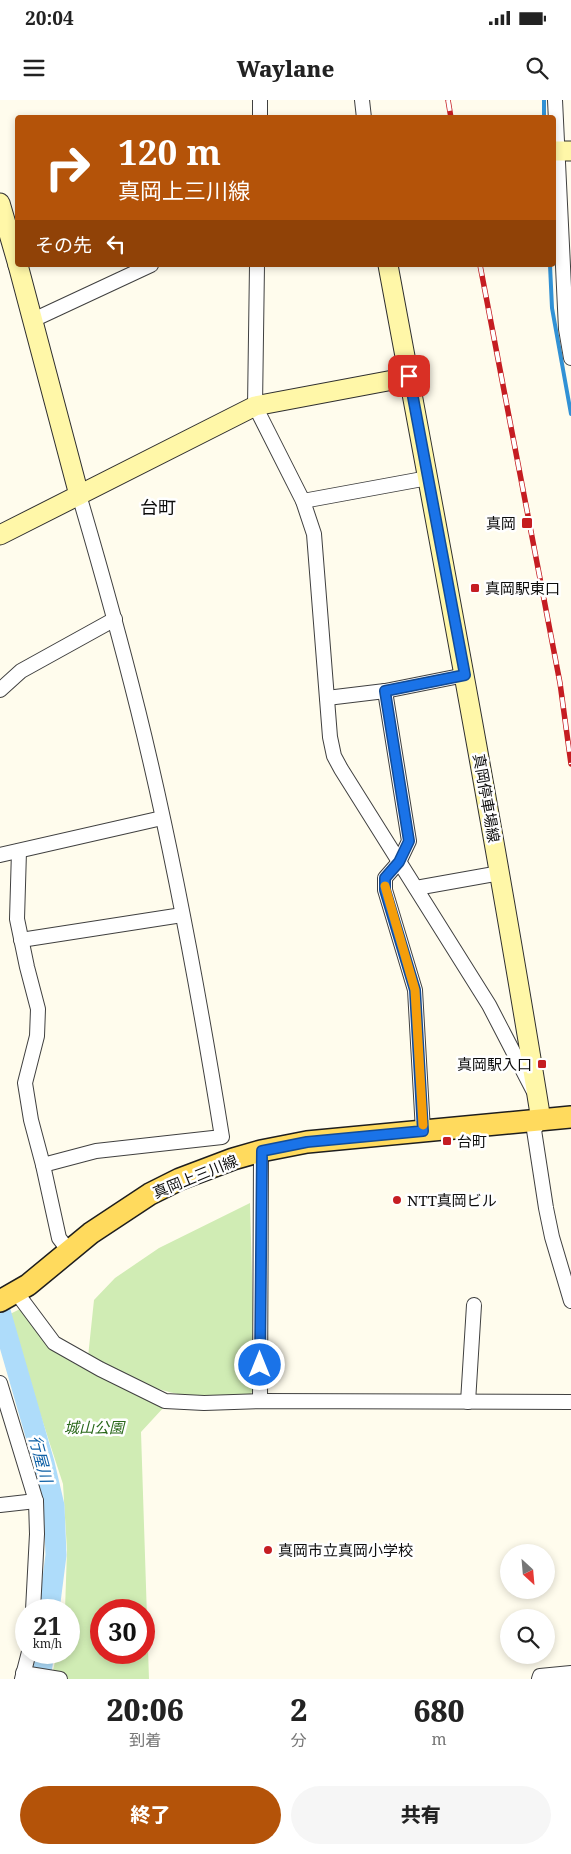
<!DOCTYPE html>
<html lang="ja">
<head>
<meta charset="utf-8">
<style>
  body { margin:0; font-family:"Noto Serif","Noto Sans JP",serif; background:#f6f6f6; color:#222; height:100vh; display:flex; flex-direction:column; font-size:19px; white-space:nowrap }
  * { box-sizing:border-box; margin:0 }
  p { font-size:16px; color:#767676 }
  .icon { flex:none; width:28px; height:28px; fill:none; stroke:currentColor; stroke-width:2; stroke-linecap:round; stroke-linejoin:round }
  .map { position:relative; height:1579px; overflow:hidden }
  .side { display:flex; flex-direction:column; background:#fff; flex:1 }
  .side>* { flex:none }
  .banner { position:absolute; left:15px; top:15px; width:541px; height:152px; border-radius:5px; box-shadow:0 2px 8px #0003; background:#b45309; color:#fff; overflow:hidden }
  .needle { width:32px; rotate:154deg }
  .controls { position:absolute; left:500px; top:1444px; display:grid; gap:10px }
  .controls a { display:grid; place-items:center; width:55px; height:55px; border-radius:50%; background:#fff; box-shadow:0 2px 8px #0003; font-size:25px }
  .speed { position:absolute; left:15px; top:1499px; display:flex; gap:10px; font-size:25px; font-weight:700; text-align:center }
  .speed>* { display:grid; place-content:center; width:65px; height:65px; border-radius:50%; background:#fff; box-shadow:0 2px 8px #0003; line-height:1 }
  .speed small { font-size:12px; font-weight:400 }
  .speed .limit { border:8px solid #d22; background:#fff; color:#111 }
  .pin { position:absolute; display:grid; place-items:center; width:42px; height:42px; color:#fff; margin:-21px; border-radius:10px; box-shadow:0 2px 8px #0006 }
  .me { position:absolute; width:55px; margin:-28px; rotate:0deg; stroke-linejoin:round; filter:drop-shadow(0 0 4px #0008) }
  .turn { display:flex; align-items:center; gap:18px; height:105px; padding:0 20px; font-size:22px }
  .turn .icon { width:65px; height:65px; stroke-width:2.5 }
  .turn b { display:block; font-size:35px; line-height:42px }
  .then { display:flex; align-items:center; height:48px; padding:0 20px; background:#0003; gap:10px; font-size:19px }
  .eta { display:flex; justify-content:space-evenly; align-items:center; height:85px; text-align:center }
  .eta b { font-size:30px; font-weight:800; line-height:35px }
  .primary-button { display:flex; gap:10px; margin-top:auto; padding:10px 20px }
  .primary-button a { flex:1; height:58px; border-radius:30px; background:#b45309; color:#fff; font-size:20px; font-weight:800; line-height:58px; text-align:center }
  .primary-button a+a { background:#f6f6f6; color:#222 }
  .status { display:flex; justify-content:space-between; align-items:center; height:35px; padding:0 25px; background:#fff; direction:ltr }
  .status svg { height:14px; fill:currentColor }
  header { display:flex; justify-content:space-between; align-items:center; height:65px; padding:0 20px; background:#fff; font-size:22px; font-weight:800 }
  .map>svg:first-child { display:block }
  .green { fill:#d0ecb4; fill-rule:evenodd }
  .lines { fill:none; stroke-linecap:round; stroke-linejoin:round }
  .stream { stroke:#3191d5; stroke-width:4 }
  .river { stroke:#aedcfa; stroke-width:21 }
  .street-casing { stroke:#404040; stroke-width:16 }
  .secondary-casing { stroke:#2f2f2f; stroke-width:21 }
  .primary-casing { stroke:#1e1e1e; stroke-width:24 }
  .street { stroke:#fff; stroke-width:14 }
  .secondary { stroke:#fff7a8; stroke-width:19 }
  .primary { stroke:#ffda5d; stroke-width:21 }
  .rail-casing { stroke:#c51d22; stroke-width:5.5 }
  .rail { stroke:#fff; stroke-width:4; stroke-dasharray:11; stroke-linecap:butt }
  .route-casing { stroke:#114b97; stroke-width:12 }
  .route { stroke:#1a73e8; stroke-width:9 }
  .slow { stroke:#f59e0b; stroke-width:9 }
  .poi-dot { fill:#c51d22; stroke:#fff; stroke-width:2 }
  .labels { text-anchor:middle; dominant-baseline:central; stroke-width:5; stroke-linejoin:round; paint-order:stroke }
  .poi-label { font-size:15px; fill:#0d0d0d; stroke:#fff; text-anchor:start }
  .street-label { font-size:15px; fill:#0d0d0d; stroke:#fff }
  .park-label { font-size:15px; font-style:italic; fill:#29681a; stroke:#fff }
  .water-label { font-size:16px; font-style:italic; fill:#0f61a6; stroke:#fff }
  .quarter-label { font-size:18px; fill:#0d0d0d; stroke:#fff }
</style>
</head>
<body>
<div class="status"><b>20:04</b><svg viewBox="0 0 49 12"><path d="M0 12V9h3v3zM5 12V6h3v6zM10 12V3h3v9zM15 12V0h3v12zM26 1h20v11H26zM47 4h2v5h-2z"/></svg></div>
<header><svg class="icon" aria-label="menu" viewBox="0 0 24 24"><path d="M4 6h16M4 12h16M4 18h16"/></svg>Waylane<svg class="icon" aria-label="search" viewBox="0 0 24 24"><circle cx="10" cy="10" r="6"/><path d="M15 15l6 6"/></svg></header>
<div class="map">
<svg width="571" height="1579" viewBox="0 0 571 1579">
  <rect width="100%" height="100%" fill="#fffced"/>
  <g class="green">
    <path d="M250 1103 255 1288 249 1296C222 1297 195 1299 169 1292 141 1285 114 1269 88 1257L94 1200 115 1178 159 1148Z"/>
    <path d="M20 1209 47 1246 75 1264 164 1307 141 1332 149 1579H51L57 1553 69 1552V1510H65L67 1450 63 1384 8 1215ZM101 1510H144V1552H101Z"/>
  </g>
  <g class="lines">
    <g class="stream">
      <polyline points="544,0 544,18"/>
      <polyline points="550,165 552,208 571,314"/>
    </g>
    <g class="river">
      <polyline points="0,1211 44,1363 54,1406 56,1455 49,1510"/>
      <polyline points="40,1579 44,1552"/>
    </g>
    <defs>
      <g id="street">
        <polyline points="362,0 364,18"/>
        <polyline points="555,0 566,229 571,258"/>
        <polyline points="260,18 260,0"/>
        <polyline points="257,165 255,306 303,401 314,434 330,637 334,656 341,669 489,905 533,990"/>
        <polyline points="33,220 151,165"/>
        <polyline points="303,401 428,378"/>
        <polyline points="0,590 21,571 115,519"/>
        <polyline points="385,591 409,741 399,762 385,778 385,790 415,890 423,1031"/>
        <polyline points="327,598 385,591 465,575"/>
        <polyline points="19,751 17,819 27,867 38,909 37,936 25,983 31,1020 43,1065 59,1138 69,1151"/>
        <polyline points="0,755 162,718"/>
        <polyline points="416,788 500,773"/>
        <polyline points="21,840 182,815"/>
        <polyline points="541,1020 534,1030 546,1108 552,1137 571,1201"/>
        <path d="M43 1065 96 1051 222 1037C199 894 173 751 138 610 120 538 100 466 79 395"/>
        <polyline points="16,1192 54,1243 100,1269 165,1301 204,1303 260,1301 571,1302"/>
        <polyline points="0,1283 36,1401 37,1434 33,1510"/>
        <polyline points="260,1301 261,1051"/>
        <polyline points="468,1302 474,1205"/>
        <polyline points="0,1405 36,1401"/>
        <polyline points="23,1573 60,1579"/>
        <polyline points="22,1579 29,1552"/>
        <polyline points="539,1579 540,1576 571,1573"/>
      </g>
      <g id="secondary">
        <polyline points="554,51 571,51"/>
        <polyline points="0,103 18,165"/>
        <polyline points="18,165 79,395"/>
        <path d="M388 165C441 450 495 734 541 1020"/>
        <polyline points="0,435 255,306 409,277"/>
      </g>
      <polyline id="primary" points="0,1201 28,1185 91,1133 150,1094 180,1079 233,1059 261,1051 307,1042 571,1017"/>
    </defs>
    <use href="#street" class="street-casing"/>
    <use href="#secondary" class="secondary-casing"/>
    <use href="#primary" class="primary-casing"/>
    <use href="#street" class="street"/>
    <use href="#secondary" class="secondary"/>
    <use href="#primary" class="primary"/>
    <defs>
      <g id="rail">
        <polyline points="448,0 451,18"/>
        <polyline points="480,165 560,583 571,664"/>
      </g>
    </defs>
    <use href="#rail" class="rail-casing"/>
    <use href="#rail" class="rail"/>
  </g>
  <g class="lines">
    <defs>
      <polyline id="route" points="260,1265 262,1051 307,1042 423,1031 415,890 385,790 385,778 399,762 409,741 385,591 465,575 409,276"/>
    </defs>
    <use href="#route" class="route-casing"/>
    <use href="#route" class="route"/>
    <polyline class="slow" points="385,786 415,890 423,1025"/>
  </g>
  <g class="poi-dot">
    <rect x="521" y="417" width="12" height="12" rx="2.5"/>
    <rect x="470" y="483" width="10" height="10" rx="2.5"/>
    <rect x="537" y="959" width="10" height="10" rx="2.5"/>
    <rect x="442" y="1036" width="10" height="10" rx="2.5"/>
    <circle cx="397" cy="1100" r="5"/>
    <circle cx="268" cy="1450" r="5"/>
  </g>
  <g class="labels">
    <g class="poi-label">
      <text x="516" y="423" text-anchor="end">真岡</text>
      <text x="485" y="488">真岡駅東口</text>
      <text x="532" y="964" text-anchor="end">真岡駅入口</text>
      <text x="457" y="1041">台町</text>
      <text x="407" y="1100">NTT真岡ビル</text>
      <text x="278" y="1450">真岡市立真岡小学校</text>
    </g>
    <g class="street-label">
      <text transform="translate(487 698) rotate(80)">真岡停車場線</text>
      <text transform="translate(195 1076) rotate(-22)">真岡上三川線</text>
    </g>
    <g class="park-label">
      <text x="94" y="1327">城山公園</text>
    </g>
    <g class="water-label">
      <text transform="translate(41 1359) rotate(75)">行屋川</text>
    </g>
    <g class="quarter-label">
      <text x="158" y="407">台町</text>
    </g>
  </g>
</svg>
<div class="controls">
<a><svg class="needle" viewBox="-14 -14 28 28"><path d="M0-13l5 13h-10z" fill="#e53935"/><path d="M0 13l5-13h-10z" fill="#767676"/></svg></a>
<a><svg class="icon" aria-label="search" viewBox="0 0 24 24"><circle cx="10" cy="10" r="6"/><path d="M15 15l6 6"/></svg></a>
</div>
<div class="speed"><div>21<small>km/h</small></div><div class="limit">30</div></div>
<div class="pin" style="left:409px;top:276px;background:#d93025"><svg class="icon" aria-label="arrive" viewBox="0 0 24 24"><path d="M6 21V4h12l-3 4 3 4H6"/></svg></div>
<svg class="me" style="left:260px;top:1265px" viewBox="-20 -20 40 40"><circle r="17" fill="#1a73e8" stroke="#fff" stroke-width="3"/><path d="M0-11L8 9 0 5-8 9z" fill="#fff"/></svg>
<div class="banner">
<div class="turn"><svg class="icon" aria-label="right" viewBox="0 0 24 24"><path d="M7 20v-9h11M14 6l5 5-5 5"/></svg><div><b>120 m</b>真岡上三川線</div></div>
<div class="then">その先<svg class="icon" aria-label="left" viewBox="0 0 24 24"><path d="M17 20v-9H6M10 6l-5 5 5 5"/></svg></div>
</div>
</div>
<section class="side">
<div class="eta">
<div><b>20:06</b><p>到着</p></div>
<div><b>2</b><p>分</p></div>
<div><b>680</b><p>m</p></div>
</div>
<div class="primary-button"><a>終了</a><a>共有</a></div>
</section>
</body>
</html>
